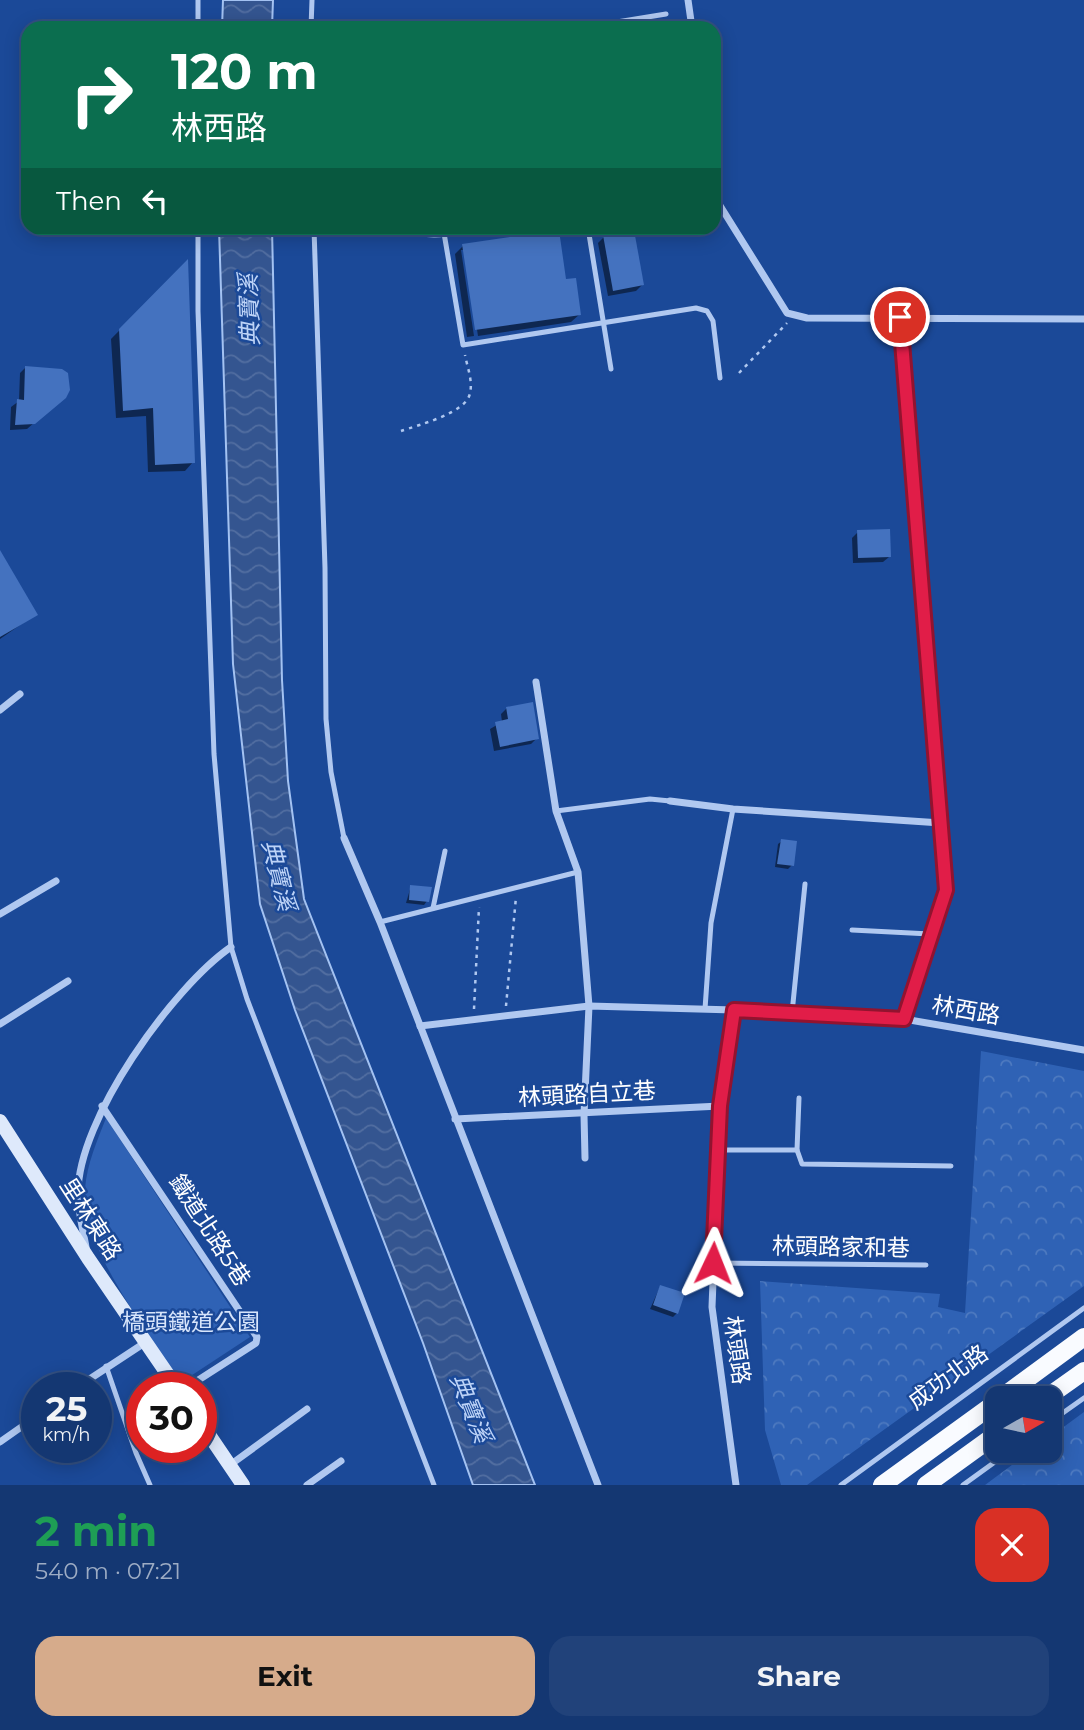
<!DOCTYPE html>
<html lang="en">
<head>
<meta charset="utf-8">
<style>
  body { margin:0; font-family:Montserrat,"Noto Sans TC",sans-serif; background:#21427a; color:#f1f3f6; height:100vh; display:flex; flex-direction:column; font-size:26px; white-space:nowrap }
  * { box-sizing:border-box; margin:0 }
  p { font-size:23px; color:#9dacc4 }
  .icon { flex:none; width:38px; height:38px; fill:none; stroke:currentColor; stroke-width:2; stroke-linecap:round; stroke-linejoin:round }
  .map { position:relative; height:1485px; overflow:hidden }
  .panel { display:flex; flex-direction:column; background:#143772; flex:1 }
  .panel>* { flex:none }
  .hud { position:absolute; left:21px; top:21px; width:700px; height:214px; border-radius:21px; box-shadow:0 4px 18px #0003,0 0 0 2px #335184; background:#0b6e4f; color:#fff; overflow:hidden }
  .needle { width:46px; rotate:81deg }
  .fabs { position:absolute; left:985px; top:1386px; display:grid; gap:14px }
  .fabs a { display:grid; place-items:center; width:77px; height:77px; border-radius:14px; background:#143772; box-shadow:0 4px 18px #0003,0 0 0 2px #335184; font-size:35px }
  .speed { position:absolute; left:21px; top:1372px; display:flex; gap:14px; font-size:35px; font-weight:700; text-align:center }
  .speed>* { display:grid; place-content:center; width:91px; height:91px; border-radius:50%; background:#143772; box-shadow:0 4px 18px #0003,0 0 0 2px #335184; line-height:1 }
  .speed small { font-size:18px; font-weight:400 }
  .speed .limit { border:10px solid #d22; background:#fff; color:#111 }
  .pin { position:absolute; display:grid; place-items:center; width:60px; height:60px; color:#fff; margin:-30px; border:4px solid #fff; border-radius:50%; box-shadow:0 2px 7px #0007 }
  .me { position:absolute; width:77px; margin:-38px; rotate:2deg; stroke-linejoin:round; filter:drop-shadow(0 0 5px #0008) }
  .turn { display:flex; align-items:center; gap:24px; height:147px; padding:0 35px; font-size:32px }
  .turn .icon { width:91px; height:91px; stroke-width:2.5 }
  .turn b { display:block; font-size:49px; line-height:60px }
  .then { display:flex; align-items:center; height:66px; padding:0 35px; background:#0003; gap:14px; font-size:26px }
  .round { display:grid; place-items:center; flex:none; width:74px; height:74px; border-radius:21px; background:#21427a }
  .head { display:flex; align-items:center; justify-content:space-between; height:119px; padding:0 35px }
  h1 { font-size:42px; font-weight:700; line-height:52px; color:#1e9e55 }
  .button { display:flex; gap:14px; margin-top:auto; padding:14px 35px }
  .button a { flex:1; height:80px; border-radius:21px; background:#d6ab8b; color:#111; font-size:28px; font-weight:700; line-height:80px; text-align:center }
  .button a+a { background:#21427a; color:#f1f3f6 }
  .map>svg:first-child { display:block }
  .forest { fill:url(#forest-crowns) }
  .park { fill:#2f62b5 }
  .water { fill:url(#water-waves); stroke:#a3c2f2; stroke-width:2 }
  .shadow { fill:#0007 }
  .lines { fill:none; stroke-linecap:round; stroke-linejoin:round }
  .stream { stroke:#a3c2f2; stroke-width:4.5 }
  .building { fill:#4472bf }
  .path { stroke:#b0c8f0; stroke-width:2.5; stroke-dasharray:3.5 5; stroke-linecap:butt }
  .lane { stroke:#b0c8f0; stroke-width:5 }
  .street { stroke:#b0c8f0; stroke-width:7 }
  .secondary { stroke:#dee9fb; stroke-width:14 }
  .primary { stroke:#f9fbff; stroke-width:18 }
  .route-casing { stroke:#92132f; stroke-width:18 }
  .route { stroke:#e11d48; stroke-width:12 }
  .labels { text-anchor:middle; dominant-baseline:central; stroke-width:5; stroke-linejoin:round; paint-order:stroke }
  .street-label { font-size:23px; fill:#fff; stroke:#1b4998 }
  .park-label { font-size:23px; fill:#d7e5fb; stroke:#1b4998 }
  .water-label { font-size:24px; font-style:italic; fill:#bdd3f7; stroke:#1b4998 }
</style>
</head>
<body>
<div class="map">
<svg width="1084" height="1485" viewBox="0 0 1084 1485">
  <defs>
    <pattern id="forest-crowns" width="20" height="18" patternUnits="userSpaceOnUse" patternTransform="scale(1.75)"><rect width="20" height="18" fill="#2f62b5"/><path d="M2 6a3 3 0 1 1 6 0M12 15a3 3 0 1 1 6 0" fill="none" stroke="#4e7ac0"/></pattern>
    <pattern id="water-waves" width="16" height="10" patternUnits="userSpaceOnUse" patternTransform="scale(1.75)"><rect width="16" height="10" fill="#345590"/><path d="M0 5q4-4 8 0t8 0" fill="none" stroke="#526ea1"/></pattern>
  </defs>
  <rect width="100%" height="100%" fill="#1b4998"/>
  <g class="forest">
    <polygon points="981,1051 1084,1071 1084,1286 807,1485 781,1485 765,1430 760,1281 940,1294 938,1307 965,1313"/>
    <polygon points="1084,1412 1084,1485 985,1485 1031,1451 1050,1451 1050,1437"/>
  </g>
  <path class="park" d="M106 1118 250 1337 180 1383C151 1336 79 1244 85 1189 87 1164 97 1141 106 1118Z"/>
  <g class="water">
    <polygon points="223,0 273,0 272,28 222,28"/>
    <polygon points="219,228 272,228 282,680 288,781 304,899 535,1485 473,1485 423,1343 295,1010 260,904 233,664"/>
  </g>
  <g class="shadow">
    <polygon points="604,237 642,285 636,291 608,296 598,243"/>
    <polygon points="463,246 564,281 580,314 571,322 478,336 465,250 461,250 474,336 467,337 455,254"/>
    <polygon points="186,263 193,462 185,471 148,472 146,416 116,418 111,339"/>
    <polygon points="26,367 61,399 27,429 10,430 11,407 19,401 20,373"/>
    <polygon points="858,532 889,557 883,562 853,563 852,538"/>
    <polygon points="0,553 36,614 0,639"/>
    <polygon points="507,708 537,738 531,744 494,751 490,729 502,722 501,714"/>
    <polygon points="782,841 792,865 788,869 775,867 778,844"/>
    <polygon points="411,886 427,901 424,905 406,903"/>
    <polygon points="660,1287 677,1313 673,1317 650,1309"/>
  </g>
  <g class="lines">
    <polyline class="stream" points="266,232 289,228"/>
  </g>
  <g class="building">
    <polygon points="559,230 566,279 576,278 581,315 475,330 462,244"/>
    <polygon points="634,230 644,285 613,291 603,235"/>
    <polygon points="188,259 195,463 155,465 153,408 123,411 119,329"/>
    <polygon points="25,366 62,369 68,373 70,390 66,398 35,424 15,425 17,399 24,400"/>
    <polygon points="890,529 891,557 858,558 857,530"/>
    <polygon points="0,550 38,615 0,637"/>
    <polygon points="533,702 539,739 500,747 495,722 508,719 506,707"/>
    <polygon points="781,839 797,841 794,866 777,864"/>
    <polygon points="410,885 432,887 429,902 409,900"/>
    <polygon points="660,1285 685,1293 678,1314 653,1305"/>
  </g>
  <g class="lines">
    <g class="path">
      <polyline points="739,373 787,323"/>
      <path d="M401 431C418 425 467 413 470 393 473 381 467 366 465 355"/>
      <polyline points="506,1006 516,897"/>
      <polyline points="474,1009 479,907"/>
    </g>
    <g class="lane">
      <polyline points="198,28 198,0"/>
      <polyline points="311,28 312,0"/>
      <polyline points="580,28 666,14"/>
      <polyline points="198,228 198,311 214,754 231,947 247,999 434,1485"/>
      <polyline points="314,228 325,568 326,719 331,772 344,838"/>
      <path d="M410 228C428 242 457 231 478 228"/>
      <polyline points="588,228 611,369"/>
      <polyline points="444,233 463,345 696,308 707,311 713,321 720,378"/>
      <polyline points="556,811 650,799 670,801"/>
      <polyline points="433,908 445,851"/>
      <polyline points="380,922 578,872"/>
      <polyline points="852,930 930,934"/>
      <polyline points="705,1009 711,923 733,809"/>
      <polyline points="792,1013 805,884"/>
      <polyline points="717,1150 797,1150 802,1164 951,1166"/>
      <polyline points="797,1150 799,1098"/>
      <polyline points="713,1263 926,1265"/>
      <polyline points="106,1366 136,1453 150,1485"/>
      <polyline points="1050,1422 1084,1398"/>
      <polyline points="841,1485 1084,1308"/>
      <polyline points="963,1485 1010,1451"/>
    </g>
    <g class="street">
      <polyline points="688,0 692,28"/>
      <polyline points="714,196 787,313 807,318 1084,319"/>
      <polyline points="900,317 946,890 904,1019"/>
      <polyline points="536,682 556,811 578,872 589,1006 584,1115 585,1158"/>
      <polyline points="0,710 20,694"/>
      <polyline points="670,801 733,809 941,823"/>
      <polyline points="344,838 380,922 598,1485"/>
      <polyline points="0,914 56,881"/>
      <polyline points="734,1010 720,1106 712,1307 736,1485"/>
      <polyline points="0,1024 68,981"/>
      <polyline points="420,1026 589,1006 734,1010 904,1019 1084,1050"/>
      <polyline points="102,1106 257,1337 256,1343 186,1388"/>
      <polyline points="455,1119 720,1106"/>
      <path d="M86 1247C83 1230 78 1211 78 1194 77 1120 173 987 231 947"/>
      <polyline points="76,1388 146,1342"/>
      <polyline points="0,1442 37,1416"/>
      <polyline points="230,1465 307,1409"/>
      <polyline points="307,1485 341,1461"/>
    </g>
    <g class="secondary">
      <polyline points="0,1121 88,1258 177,1388"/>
      <polyline points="201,1423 243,1485"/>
    </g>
    <g class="primary">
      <polyline points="1001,1398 1084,1337"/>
      <polyline points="1046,1398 1084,1371"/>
      <polyline points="882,1485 998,1401"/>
      <polyline points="926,1485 998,1433"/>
    </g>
  </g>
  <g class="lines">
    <defs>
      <polyline id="route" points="713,1263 720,1106 734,1010 904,1019 946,890 900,317"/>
    </defs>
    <use href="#route" class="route-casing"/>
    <use href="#route" class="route"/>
  </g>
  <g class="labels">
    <g class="street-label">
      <text transform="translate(966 1010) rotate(10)">林西路</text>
      <text transform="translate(587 1094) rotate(-3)">林頭路自立巷</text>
      <text transform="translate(91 1219) rotate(57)">里林東路</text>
      <text transform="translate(210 1230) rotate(57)">鐵道北路5巷</text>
      <text transform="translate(841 1247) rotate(1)">林頭路家和巷</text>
      <text transform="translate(737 1350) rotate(82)">林頭路</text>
      <text transform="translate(948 1377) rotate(-36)">成功北路</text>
    </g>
    <g class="park-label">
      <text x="191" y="1322">橋頭鐵道公園</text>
    </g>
    <g class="water-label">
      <text transform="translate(249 310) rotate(-92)">典寶溪</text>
      <text transform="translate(279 875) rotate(76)">典寶溪</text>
      <text transform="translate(471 1408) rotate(68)">典寶溪</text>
    </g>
  </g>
</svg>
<div class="fabs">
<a><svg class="needle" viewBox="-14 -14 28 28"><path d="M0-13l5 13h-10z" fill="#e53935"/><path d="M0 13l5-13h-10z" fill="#9dacc4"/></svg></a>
</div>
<div class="speed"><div>25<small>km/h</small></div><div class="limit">30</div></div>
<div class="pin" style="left:900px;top:317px;background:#d93025"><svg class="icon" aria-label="arrive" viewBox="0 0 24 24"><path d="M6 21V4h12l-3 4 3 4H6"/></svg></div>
<svg class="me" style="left:713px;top:1263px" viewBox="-20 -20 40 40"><path d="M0-17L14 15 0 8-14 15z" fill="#e11d48" stroke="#fff" stroke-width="4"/></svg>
<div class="hud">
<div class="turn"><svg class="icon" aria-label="right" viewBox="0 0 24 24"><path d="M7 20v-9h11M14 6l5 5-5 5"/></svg><div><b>120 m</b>林西路</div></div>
<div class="then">Then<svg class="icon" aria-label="left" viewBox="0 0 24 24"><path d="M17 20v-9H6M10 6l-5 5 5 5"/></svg></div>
</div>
</div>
<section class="panel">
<div class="head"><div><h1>2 min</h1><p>540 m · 07:21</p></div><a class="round" style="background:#d93025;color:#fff"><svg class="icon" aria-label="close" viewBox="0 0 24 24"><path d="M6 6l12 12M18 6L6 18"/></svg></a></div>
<div class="button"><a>Exit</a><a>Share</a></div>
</section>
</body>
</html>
